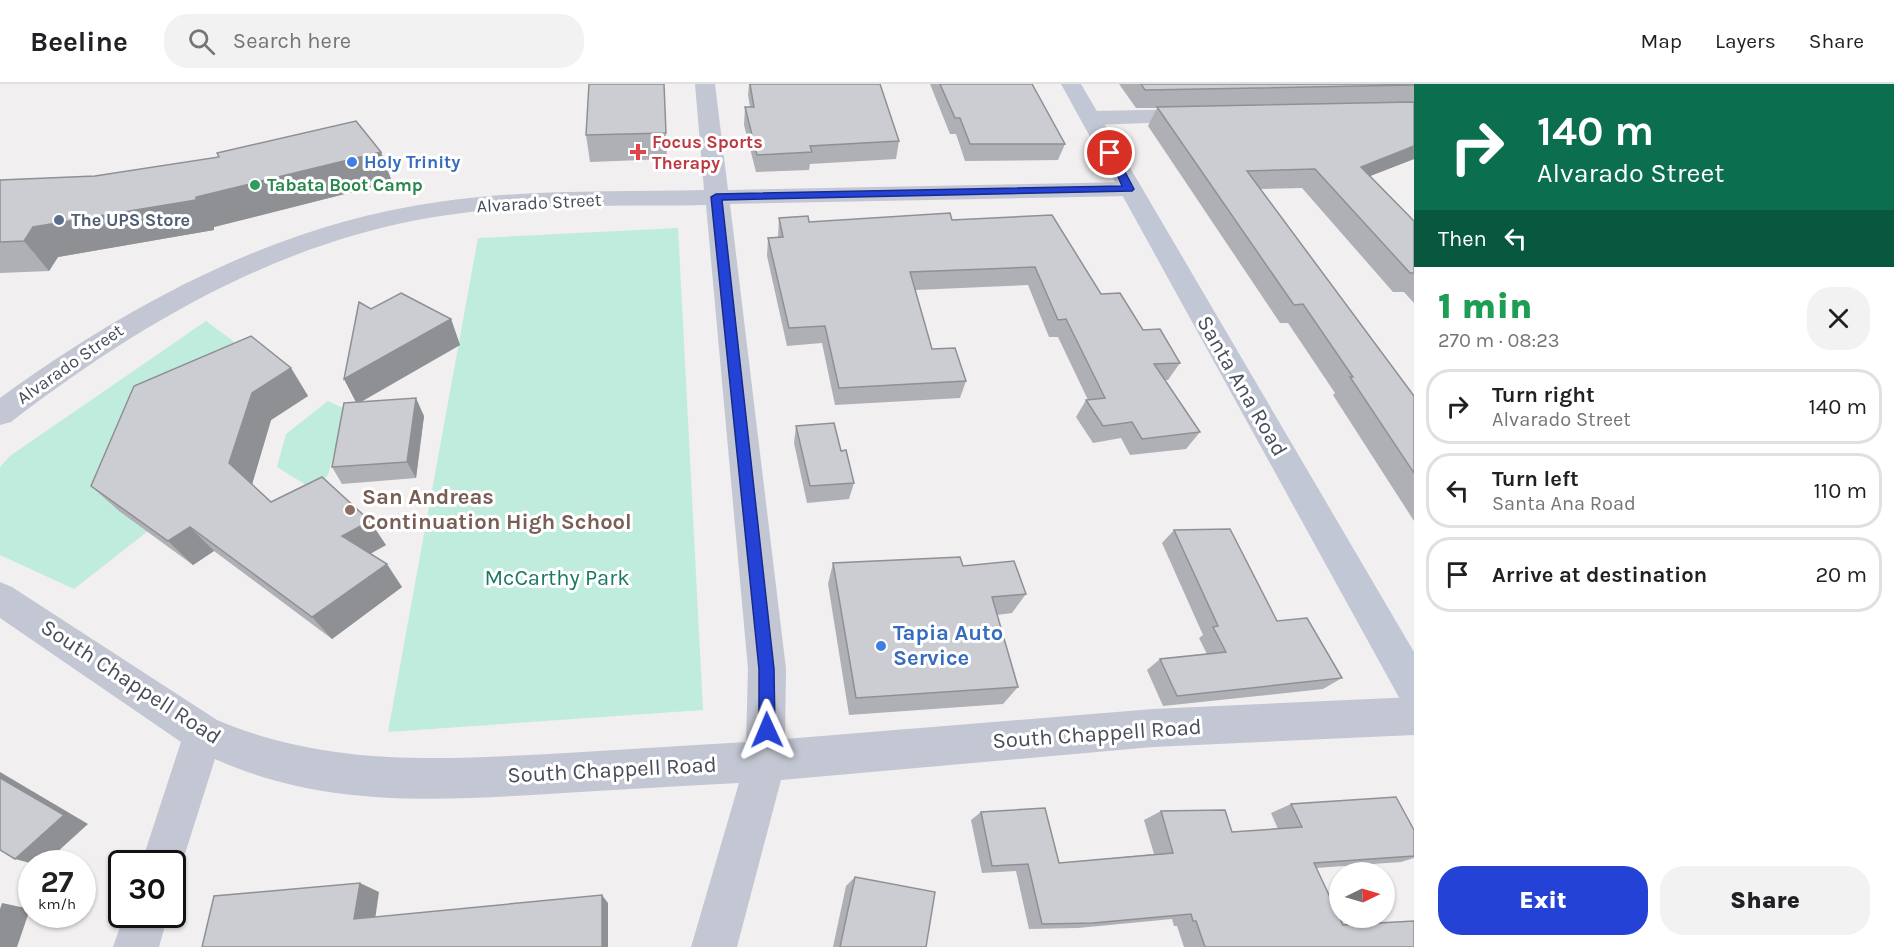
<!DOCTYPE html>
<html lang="en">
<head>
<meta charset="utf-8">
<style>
  body { margin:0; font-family:Karla,sans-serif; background:#f2f2f2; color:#202124; height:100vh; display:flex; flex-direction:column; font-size:22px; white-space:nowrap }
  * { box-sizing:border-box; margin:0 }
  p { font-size:20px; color:#757577 }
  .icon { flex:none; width:33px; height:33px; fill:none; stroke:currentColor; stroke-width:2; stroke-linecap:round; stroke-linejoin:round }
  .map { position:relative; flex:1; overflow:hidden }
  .details { display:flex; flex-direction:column; background:#fff; width:480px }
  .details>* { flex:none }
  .hud { background:#0b6e4f; color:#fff; overflow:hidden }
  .needle { width:39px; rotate:85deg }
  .buttons { position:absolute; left:1329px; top:778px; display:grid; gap:12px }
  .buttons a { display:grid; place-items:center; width:66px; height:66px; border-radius:50%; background:#fff; box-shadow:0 2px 4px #0004; font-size:30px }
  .speed { position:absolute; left:18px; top:766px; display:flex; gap:12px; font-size:30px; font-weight:700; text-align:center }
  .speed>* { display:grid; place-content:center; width:78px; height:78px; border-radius:50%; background:#fff; box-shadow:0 2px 4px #0004; line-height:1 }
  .speed small { font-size:15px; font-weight:400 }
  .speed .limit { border:3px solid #111; border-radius:9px; background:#fff; color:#111 }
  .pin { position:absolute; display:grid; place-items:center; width:51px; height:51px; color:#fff; margin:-26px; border:3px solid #fff; border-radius:50%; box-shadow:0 2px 6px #0007 }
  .me { position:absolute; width:66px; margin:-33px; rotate:359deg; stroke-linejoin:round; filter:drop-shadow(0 0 4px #0008) }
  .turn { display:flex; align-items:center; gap:21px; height:126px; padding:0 24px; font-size:27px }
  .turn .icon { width:78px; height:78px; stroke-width:2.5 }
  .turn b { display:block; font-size:42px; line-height:51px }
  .then { display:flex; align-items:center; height:57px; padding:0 24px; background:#0003; gap:12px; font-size:22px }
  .round { display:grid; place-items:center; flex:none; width:63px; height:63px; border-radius:24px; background:#f2f2f2 }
  .head { display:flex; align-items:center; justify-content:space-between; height:102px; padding:0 24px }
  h1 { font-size:36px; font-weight:800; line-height:45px; color:#1e9e55 }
  .primary-button { display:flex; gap:12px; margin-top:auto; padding:12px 24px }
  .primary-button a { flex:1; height:69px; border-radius:24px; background:#2442d6; color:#fff; font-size:24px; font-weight:800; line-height:69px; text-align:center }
  .primary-button a+a { background:#f2f2f2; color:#202124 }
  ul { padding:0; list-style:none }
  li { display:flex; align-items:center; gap:18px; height:75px; margin:0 12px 9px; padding:0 12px; border:3px solid #e0e0e0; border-radius:24px }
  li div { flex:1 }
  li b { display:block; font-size:22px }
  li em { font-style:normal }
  header { display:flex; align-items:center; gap:36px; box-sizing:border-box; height:84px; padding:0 30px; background:#fff; border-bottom:2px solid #e0e0e0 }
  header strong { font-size:28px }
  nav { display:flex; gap:33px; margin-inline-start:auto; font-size:21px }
  .search { width:420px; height:54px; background:#f2f2f2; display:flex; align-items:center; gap:15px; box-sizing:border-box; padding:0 21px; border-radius:24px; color:#757577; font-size:22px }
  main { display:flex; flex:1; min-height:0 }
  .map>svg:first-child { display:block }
  .green { fill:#bfecdd }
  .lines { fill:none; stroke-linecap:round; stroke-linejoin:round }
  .street { fill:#c3c7d3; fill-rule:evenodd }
  .secondary { fill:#c2c7d6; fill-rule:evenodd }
  .wall { fill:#afb0b5 }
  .shaded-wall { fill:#8f9094 }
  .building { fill:#cccdd3; stroke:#8f9094; stroke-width:1.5 }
  .route { fill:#2442d6; stroke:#172b8b; stroke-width:1.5 }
  .health-dot { fill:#e0444e; stroke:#fff; stroke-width:2 }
  .shop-dot { fill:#3f7fe0; stroke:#fff; stroke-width:2 }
  .leisure-dot { fill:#2e9e5b; stroke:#fff; stroke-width:2 }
  .service-dot { fill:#5c6f8a; stroke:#fff; stroke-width:2 }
  .education-dot { fill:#8d6e63; stroke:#fff; stroke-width:2 }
  .labels { text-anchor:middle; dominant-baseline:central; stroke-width:6; stroke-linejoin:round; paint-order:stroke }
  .far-health-label { font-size:18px; font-weight:bold; fill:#be3a42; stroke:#fff; text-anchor:start }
  .far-shop-label { font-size:18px; font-weight:bold; fill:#366cbe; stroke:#fff; text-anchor:start }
  .far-leisure-label { font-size:18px; font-weight:bold; fill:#27864d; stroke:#fff; text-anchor:start }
  .far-street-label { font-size:18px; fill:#484d5b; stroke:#fff }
  .far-service-label { font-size:18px; font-weight:bold; fill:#4e5e75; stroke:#fff; text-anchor:start }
  .street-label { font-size:22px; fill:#484d5b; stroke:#fff }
  .education-label { font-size:22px; font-weight:bold; fill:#785e54; stroke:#fff; text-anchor:start }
  .park-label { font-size:22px; fill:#1c7863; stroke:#fff }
  .shop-label { font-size:22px; font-weight:bold; fill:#366cbe; stroke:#fff; text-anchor:start }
</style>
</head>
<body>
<header>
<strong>Beeline</strong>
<div class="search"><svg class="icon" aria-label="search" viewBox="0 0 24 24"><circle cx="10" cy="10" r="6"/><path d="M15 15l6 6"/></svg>Search here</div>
<nav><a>Map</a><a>Layers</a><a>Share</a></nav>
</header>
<main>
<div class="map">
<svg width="1414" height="863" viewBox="0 0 1414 863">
  <rect width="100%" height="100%" fill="#f1efef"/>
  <g class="green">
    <polygon points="678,144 703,626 388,648 478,154"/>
    <polygon points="206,237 245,266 148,447 74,505 0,471 0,383 10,372"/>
    <polygon points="328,317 345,325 328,391 314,406 277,383 286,350"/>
  </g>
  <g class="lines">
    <g class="street">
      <path d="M695 0H715L728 106 1129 98 1137 100 1141 105 1137 110 1129 112 730 120 786 585 785 655 1153 625 1414 613V651L1153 663 781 696 737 863H691L739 699C676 702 612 706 548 710 434 717 322 723 215 675L177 795 172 797V780H141L181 658 0 534V498L12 503 217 636C326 682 434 676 550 670 615 666 680 662 746 658L748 585 706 121C616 123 524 118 434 133 276 159 136 242 11 338L0 341V314C129 220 278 140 438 118 526 105 615 108 704 106Z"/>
      <polygon points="1197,25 1205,27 1208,32 1205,37 1091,41 1083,39 1080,34 1083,29 1091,27"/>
      <polygon points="124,831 168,831 159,863 113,863"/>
    </g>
    <polygon class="secondary" points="1061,0 1081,0 1414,568 1414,622 1401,617"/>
  </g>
  <g class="wall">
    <polygon points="664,0 667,75 590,78 586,51"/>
    <polygon points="749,0 880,0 899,57 896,75 810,80 809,86 756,88 744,41 745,23 750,23 748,11"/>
    <polygon points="930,0 1032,0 1065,60 1058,76 965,77 956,50 950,50"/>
    <polygon points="1119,0 1414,0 1414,75 1370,92 1414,137 1414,219 1404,208 1393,208 1302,104 1260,105 1414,312 1414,437 1333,311 1335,309 1288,239 1280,239 1148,42 1157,24 1136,24"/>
    <polygon points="381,68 392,98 214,143 214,146 58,173 49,187 0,189 0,96 95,92"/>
    <polygon points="779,134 809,138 952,136 1101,210 1180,279 1168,296 1165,296 1200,348 1186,365 1130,371 1121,354 1093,359 1076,333 1086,316 1088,316 1058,253 1049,253 1028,201 915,206 932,265 966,297 960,314 835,321 822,259 787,262 767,172 768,154 778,154"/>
    <polygon points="371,225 451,235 460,261 361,318 424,332 416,394 342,400 332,383 356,318 344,295"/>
    <polygon points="291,284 308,312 271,336 252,400 271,418 386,461 370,470 402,503 332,555 214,467 193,481 119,427 91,402"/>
    <polygon points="796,342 841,367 854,399 849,415 807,419 794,359"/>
    <polygon points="1174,446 1277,537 1342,594 1323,605 1163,622 1147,586 1160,575 1207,570 1199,554 1203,551 1162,459"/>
    <polygon points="833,479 963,482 1026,510 1012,529 997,531 1018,603 1003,620 849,631 828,500"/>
    <polygon points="1291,720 1414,746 1414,774 1401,778 1316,784 1343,841 1414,863 1184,863 1177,842 1174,842 1172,835 1078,844 1029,845 1016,787 982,789 971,736 981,728 1059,779 1154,770 1144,736 1161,727 1232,748 1278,745 1271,729"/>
    <polygon points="855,793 926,863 833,863 846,802"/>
  </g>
  <g class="shaded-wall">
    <polygon points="1414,62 1414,75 1347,101 1361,83"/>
    <polygon points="381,68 392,98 214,143 214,146 58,173 49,187 24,157 33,143 196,113"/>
    <polygon points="451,235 460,261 357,320 344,295"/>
    <polygon points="291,284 308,312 271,336 251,404 229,379 252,309"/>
    <polygon points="416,314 424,332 416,394 407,378"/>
    <polygon points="370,437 386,461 359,476 342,452"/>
    <polygon points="190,443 214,467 193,481 168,457"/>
    <polygon points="387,480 402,503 332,555 312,533"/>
    <polygon points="0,688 88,740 44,780 34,780 15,775 0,694"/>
    <polygon points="360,799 379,808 374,843 354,835"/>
    <polygon points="602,811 608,819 608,863 602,863"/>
    <polygon points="2,819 30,825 17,863 0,863 0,825"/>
  </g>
  <g class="building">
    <polygon points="589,0 664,0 666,49 586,51"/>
    <polygon points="750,0 880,0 899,57 810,62 812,68 757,71 745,23 754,23"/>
    <polygon points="940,0 1032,0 1065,60 970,60 960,34 955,34"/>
    <polygon points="1141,0 1414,0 1414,1 1145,6"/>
    <polygon points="1414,18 1414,62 1361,83 1414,137 1414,189 1410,189 1315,85 1247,87 1414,312 1414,389 1350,293 1353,293 1303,220 1294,221 1157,23"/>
    <polygon points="356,37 381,68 196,113 196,116 33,143 24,157 0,158 0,96 95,92 219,73 217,69"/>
    <polygon points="950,129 952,136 1052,131 1101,210 1120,209 1143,246 1160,245 1180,279 1154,280 1200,348 1142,355 1132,338 1103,342 1086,316 1105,314 1066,235 1058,236 1035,183 910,188 932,265 955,264 966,297 839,304 825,242 789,244 768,154 783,153 779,134 808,132 809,138"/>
    <polygon points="401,209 451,235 344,295 359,218 371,225"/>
    <polygon points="251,252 291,284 252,309 229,379 271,418 322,393 370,437 342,452 387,480 312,533 190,443 168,457 91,402 134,302"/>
    <polygon points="416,314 407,378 332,383 344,319"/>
    <polygon points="834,339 841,367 846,366 854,399 810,402 796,342"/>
    <polygon points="1230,445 1277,537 1307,534 1342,594 1177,612 1160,575 1226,568 1213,543 1218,542 1174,446"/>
    <polygon points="960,473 963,482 1014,477 1026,510 992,513 1018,603 856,614 833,479"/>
    <polygon points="0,694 64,731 15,775 0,766"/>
    <polygon points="1396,713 1414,746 1414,772 1314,779 1343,841 1414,837 1414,863 1205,863 1196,837 1193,837 1191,830 1093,839 1042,840 1028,780 992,782 981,728 1045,724 1059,779 1173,769 1161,727 1225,726 1232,748 1302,743 1291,720"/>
    <polygon points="855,793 935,808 926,863 840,863"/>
    <polygon points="360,799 354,835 602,811 602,863 202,863 214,812"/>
  </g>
  <polygon class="route" points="1107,67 1115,69 1134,105 1132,107 722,116 774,585 775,646 773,652 767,654 761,652 759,646 759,585 711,113 716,110 1122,102"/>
  <path class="health-dot" d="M635 59h6v6h6v6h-6v6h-6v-6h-6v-6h6z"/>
  <g class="shop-dot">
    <circle cx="352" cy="78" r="6"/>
    <circle cx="881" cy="562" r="6"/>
  </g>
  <circle class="leisure-dot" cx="255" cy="101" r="6"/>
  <circle class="service-dot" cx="59" cy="136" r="6"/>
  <circle class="education-dot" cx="350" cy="426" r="6"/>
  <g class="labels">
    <g class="far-health-label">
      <text x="652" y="58">Focus Sports<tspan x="652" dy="21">Therapy</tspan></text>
    </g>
    <g class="far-shop-label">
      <text x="364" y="78">Holy Trinity</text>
    </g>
    <g class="far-leisure-label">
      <text x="267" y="101">Tabata Boot Camp</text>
    </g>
    <g class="far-street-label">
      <text transform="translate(539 119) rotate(-3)">Alvarado Street</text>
      <text transform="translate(70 280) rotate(-35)">Alvarado Street</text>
    </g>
    <g class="far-service-label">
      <text x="71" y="136">The UPS Store</text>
    </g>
    <g class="street-label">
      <text transform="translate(1242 302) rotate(60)">Santa Ana Road</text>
      <text transform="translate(131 598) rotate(33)">South Chappell Road</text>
      <text transform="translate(1097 650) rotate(-4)">South Chappell Road</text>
      <text transform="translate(612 686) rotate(-3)">South Chappell Road</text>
    </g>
    <g class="education-label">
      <text x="362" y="413">San Andreas<tspan x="362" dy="25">Continuation High School</tspan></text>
    </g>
    <g class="park-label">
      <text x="557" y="494">McCarthy Park</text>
    </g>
    <g class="shop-label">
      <text x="893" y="549">Tapia Auto<tspan x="893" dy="25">Service</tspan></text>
    </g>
  </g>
</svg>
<div class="buttons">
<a><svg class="needle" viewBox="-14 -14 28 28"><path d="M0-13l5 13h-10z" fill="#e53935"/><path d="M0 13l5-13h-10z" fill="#757577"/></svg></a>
</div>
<div class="speed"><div>27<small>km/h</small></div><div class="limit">30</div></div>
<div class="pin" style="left:1110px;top:69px;background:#d93025"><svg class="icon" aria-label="arrive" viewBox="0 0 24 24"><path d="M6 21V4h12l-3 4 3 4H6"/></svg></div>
<svg class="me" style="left:767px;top:646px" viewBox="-20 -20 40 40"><path d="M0-17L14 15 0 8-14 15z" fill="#2442d6" stroke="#fff" stroke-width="4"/></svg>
</div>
<section class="details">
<div class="hud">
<div class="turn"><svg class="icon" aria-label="right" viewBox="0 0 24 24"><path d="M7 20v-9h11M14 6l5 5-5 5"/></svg><div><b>140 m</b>Alvarado Street</div></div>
<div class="then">Then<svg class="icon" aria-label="left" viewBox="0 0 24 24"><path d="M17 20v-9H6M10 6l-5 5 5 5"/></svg></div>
</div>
<div class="head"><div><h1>1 min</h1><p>270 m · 08:23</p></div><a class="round"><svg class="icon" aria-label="close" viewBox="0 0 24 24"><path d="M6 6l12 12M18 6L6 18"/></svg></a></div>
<ul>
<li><svg class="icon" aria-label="right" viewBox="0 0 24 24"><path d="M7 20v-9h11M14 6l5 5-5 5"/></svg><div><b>Turn right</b><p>Alvarado Street</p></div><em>140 m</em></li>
<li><svg class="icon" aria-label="left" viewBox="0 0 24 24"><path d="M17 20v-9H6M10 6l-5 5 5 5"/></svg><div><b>Turn left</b><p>Santa Ana Road</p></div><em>110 m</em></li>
<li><svg class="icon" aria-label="arrive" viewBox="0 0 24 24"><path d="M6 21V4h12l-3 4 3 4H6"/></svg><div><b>Arrive at destination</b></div><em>20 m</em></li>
</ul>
<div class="primary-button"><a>Exit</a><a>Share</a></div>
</section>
</main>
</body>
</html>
